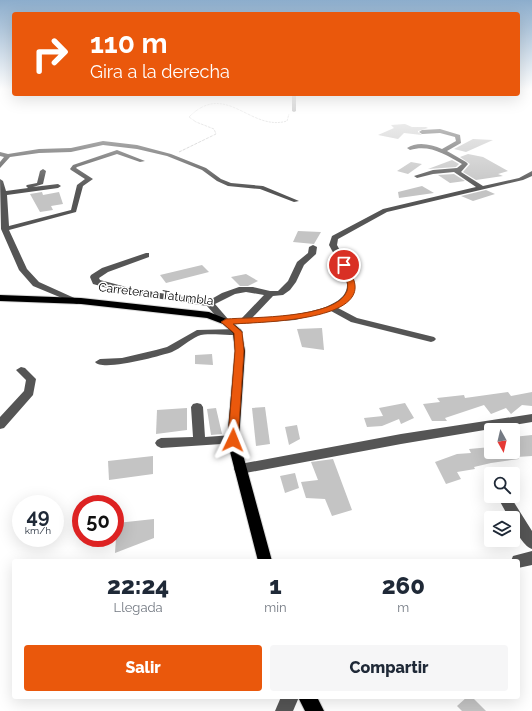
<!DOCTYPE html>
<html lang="es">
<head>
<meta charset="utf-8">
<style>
  body { margin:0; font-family:Raleway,sans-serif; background:#f6f6f7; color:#1f2937; height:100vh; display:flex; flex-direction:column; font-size:15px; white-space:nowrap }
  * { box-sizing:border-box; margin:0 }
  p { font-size:13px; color:#747a83 }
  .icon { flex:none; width:22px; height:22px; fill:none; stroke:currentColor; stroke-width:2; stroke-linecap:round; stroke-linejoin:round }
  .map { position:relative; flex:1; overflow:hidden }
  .details { position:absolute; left:12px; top:559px; width:508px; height:140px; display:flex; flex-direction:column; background:#fff; border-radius:4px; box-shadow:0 4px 16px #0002 }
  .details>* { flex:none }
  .banner { position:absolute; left:12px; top:12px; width:508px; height:84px; border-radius:4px; box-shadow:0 4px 16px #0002; background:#ea580c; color:#fff; overflow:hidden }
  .needle { width:26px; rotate:172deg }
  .fabs { position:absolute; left:484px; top:423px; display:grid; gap:8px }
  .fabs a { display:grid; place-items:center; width:36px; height:36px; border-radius:4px; background:#fff; box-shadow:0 4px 16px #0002; font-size:20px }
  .speed { position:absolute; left:12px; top:495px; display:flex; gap:8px; font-size:20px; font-weight:700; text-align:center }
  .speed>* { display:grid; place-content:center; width:52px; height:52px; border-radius:50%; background:#fff; box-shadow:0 4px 16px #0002; line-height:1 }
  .speed small { font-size:10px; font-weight:400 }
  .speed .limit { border:6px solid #d22; background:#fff; color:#111 }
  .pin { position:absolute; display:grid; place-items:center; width:34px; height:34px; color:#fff; margin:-17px; border:2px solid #fff; border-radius:50%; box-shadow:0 1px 4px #0007 }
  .me { position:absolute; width:44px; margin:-22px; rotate:2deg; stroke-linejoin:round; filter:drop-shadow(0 0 3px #0008) }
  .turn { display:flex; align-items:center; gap:14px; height:84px; padding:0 12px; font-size:18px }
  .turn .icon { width:52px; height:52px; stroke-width:2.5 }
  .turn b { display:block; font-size:28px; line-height:34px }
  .eta { display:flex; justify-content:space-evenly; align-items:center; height:68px; text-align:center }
  .eta b { font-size:24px; font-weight:800; line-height:28px }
  .cta { display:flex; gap:8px; margin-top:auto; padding:8px 12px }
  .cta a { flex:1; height:46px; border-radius:4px; background:#ea580c; color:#fff; font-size:16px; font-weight:800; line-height:46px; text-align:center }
  .cta a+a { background:#f6f6f7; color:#1f2937 }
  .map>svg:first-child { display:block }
  .building { fill:#c4c4c4 }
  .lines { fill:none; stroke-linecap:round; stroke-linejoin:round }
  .major-casing { stroke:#dbdbdb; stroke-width:2 }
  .path { stroke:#777; stroke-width:1; stroke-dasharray:0.5 1; stroke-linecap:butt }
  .minor { fill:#555; fill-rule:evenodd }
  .major { fill:#000; fill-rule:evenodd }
  .route { fill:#ea580c; stroke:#983908 }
  .labels { text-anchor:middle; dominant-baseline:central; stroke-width:3; stroke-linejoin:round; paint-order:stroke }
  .street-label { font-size:12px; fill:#000; stroke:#fff }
</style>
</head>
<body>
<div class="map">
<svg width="532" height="711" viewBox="0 0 532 711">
  <rect width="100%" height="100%" fill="#fff"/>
  <g class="building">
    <polygon points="405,124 412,127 426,127 428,128 418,131 418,132 422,135 404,133 398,139 378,135 394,128 391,125"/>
    <polygon points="473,139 493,140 466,152 454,149"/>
    <polygon points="468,154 483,157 508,171 498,174 503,176 476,180 463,172 470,164 460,157"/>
    <polygon points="452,160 459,164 456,167 428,169"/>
    <polygon points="411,162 422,164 408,174 397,171"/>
    <polygon points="454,174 465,181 450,183 438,175"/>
    <polygon points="422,186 434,193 399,198 398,192"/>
    <polygon points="486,190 495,194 473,201 461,196"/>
    <polygon points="42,192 43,195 59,192 63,204 51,206 53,210 40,212 30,194"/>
    <polygon points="298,231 321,232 314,244 293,242"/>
    <polygon points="202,265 209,272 166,283 160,275"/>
    <polygon points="246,274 258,281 248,286 240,286 231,277"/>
    <polygon points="322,328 324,350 302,347 297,329"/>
    <polygon points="212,354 213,365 195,364 195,355"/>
    <polygon points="508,392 511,396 532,392 532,406 522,405 511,414 506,408 491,414 484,405 445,418 447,421 432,421 423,404 440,402 437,398 464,395 465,398"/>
    <polygon points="405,403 414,418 401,424 399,419 382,426 367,427 364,418 383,416 379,408"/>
    <polygon points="265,407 270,444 256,446 252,408"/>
    <polygon points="187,408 187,430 156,434 157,410"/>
    <polygon points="216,408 222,434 211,435 207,409"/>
    <polygon points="297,425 300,439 289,445 285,427"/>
    <polygon points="532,435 532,456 517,457 519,459 491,463 474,467 475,469 457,472 461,479 446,484 435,462 457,454 471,453 469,449 491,447 491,452 513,452 513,437"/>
    <polygon points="153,456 153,474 109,480 108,461"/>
    <polygon points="333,459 352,510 332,516 325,499 306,498 301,482 318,480 311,462"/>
    <polygon points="295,473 299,488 285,493 280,476"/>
    <polygon points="154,519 154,538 115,553 117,523"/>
    <polygon points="467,697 472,697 486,711 462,711 457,706"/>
  </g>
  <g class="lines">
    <defs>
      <g id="major">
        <polygon points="0,295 81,298 209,312 229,320 241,330 245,351 239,440 272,561 258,561 227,440 235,351 233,333 223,324 207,318 81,304 0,301"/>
        <polygon points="298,697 317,697 324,711 305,711"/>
      </g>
    </defs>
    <use href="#major" class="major-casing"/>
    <path class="path" d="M179 152 216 134 214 129 196 122 189 117C226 80 250 132 287 121L289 114"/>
    <g class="minor">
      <polygon points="292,94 296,94 296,111 294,112 292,111"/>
      <path d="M440 129 460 135 461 143 447 151 466 162 468 164 461 172 483 186 519 178 532 171V176L523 180 387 212 338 239 337 245C349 269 369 289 338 308L357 318 434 337 436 339 434 341 431 342 351 322 331 311 295 320 226 325 223 324 207 306 129 294 93 284 90 277 91 275 102 268 146 253H149V257L108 272 99 278 100 280 130 288 208 301 222 293 239 287H253L270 291H278L288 281 297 262 308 253 309 247 313 245 317 247 316 254 304 265 296 282 290 290 283 295 273 296 252 318C272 317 349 314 347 284 346 270 335 257 329 245L332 236 383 209 476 187 454 172 433 174 417 178 414 176 433 170 457 168 462 164C445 154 429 144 410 150L407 148C417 141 431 144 442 149L456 141 455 137 440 133 422 134 419 132 422 130ZM246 292 264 295 241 319H228L215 304 235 294Z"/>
      <polygon points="103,141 137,145 171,154 206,168 221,179 231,183 263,186 299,201 294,202 260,189 228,186 217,181 202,170 167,156 137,149 103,145 71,152 39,153 10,157 0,168 0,162 4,157 0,156 0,152 8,154 39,149 71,148"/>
      <polygon points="117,150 145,161 140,162 117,154 77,167 76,168 93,179 83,186 76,212 9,230 27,269 39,282 81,301 77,304 74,303 33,286 19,270 1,229 0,179 3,181 6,191 28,188 26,186 27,185 37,183 40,171 43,169 46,171 43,184 33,187 58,184 61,186 58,188 7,195 9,226 71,210 77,185 85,179 71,170 70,169 73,165"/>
      <path d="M238 329 241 330 243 332 241 334C228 337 210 332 198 336 189 340 181 348 172 352 160 356 102 372 95 362L100 359 122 358 156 350 167 347 197 330Z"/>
      <polygon points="21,367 25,368 36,379 33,395 4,428 0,429 0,417 24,391 26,380 16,370"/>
      <polygon points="197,403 201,404 203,407 205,437 233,435 237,437 239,440 237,443 161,448 157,446 155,443 157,440 161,438 193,437 191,407 193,404"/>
      <polygon points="532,414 532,422 401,444 240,474 236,473 234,469 236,465 240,464 401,434"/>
      <path d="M497 496H510L532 531V549C523 546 513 528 513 518H509Z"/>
      <polygon points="532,551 532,565 518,568 518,561 511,561 513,556"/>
      <polygon points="281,697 299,697 293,711 275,711"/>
    </g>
    <use href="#major" class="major"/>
  </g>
  <linearGradient id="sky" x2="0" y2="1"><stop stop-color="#8cadcc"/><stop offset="0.47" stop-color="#fff"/><stop offset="1" stop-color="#fff" stop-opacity="0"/></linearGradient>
  <rect width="532" height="190" fill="url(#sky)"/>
  <path class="route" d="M344 262C349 264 351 272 353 278 372 322 257 322 233 324L242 332 244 351 238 440 237 443H229L228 440 235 351 234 333 221 322 226 319C251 317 337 319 347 291 350 283 343 272 340 265Z"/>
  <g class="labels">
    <g class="street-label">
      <text transform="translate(156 294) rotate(7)">Carretera a Tatumbla</text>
    </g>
  </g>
</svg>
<div class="fabs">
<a><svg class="needle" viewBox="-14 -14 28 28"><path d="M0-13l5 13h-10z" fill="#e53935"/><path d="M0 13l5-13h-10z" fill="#747a83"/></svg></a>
<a><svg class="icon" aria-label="search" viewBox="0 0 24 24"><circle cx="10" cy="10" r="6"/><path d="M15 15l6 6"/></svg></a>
<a><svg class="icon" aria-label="layers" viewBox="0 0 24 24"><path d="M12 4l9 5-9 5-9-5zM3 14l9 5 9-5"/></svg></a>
</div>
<div class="speed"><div>49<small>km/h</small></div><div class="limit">50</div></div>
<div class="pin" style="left:344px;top:265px;background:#d93025"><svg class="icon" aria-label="arrive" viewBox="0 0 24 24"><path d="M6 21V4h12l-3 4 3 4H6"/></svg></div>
<svg class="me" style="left:233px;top:440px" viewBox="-20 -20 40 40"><path d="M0-17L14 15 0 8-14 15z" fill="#ea580c" stroke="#fff" stroke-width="4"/></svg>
<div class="banner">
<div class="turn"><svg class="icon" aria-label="right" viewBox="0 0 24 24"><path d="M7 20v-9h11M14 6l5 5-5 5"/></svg><div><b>110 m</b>Gira a la derecha</div></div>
</div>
<section class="details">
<div class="eta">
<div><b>22:24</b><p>Llegada</p></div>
<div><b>1</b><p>min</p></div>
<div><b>260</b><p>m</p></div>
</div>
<div class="cta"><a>Salir</a><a>Compartir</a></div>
</section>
</div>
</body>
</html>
